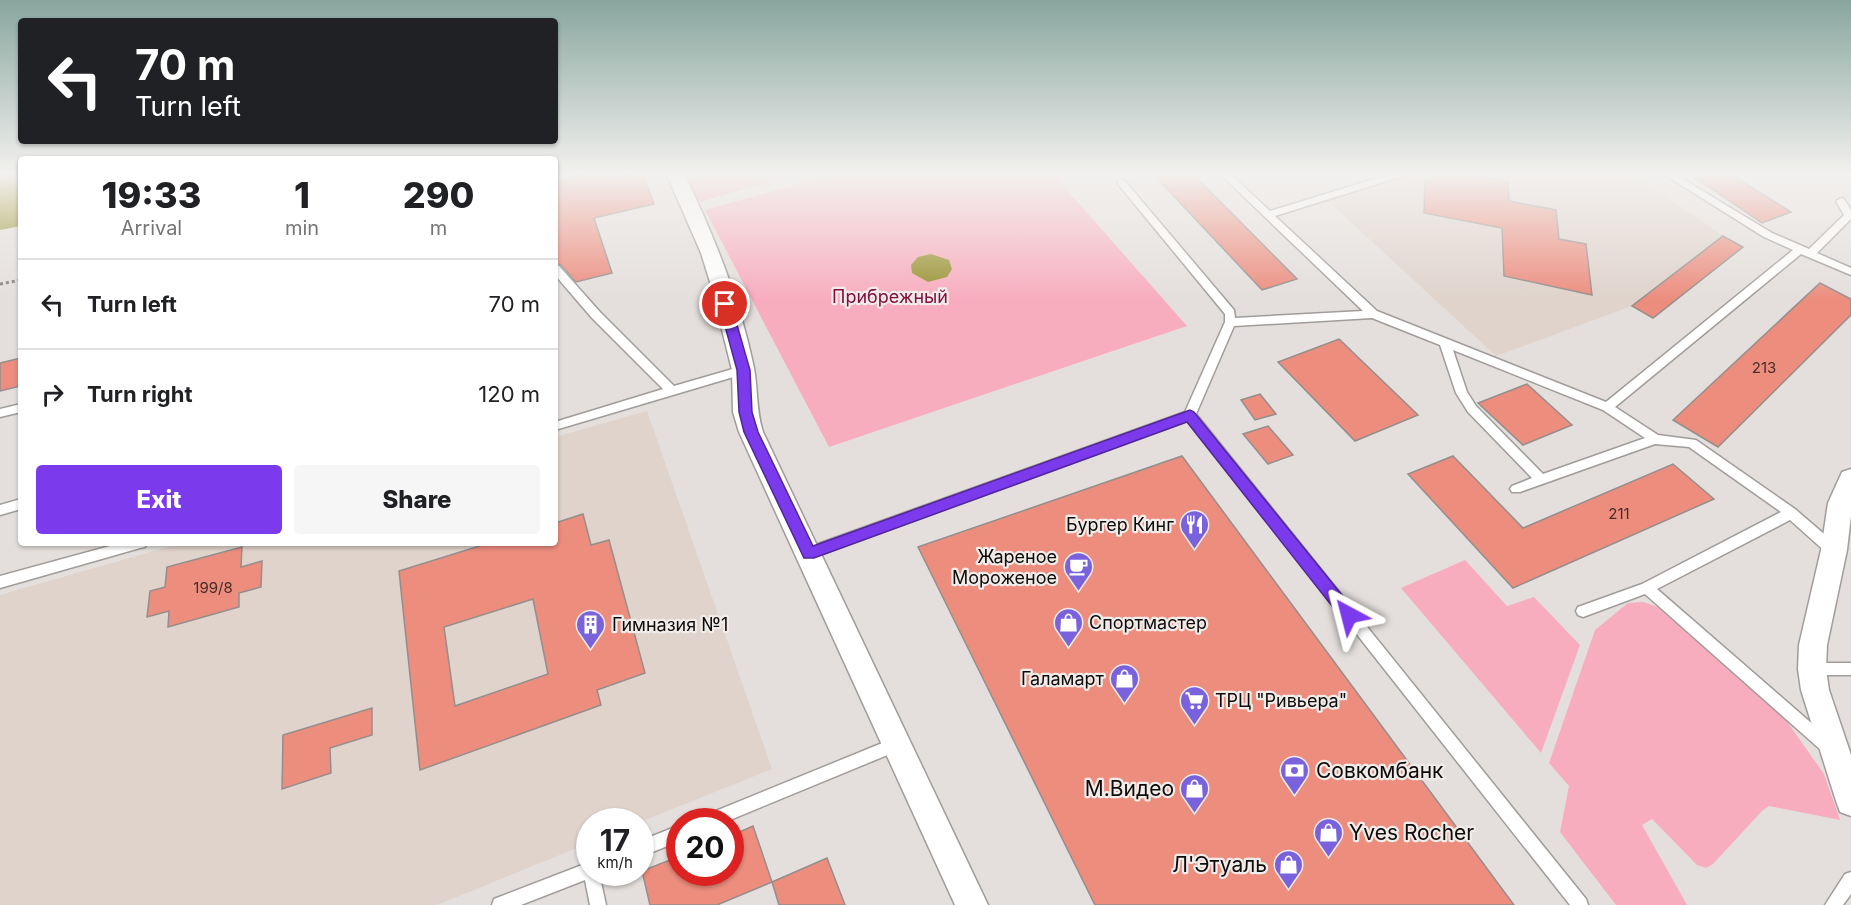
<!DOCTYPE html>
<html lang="en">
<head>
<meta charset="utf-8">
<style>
  body { margin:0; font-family:Inter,sans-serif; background:#f6f6f6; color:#202124; height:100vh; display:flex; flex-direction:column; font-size:22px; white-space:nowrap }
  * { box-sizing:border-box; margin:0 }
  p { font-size:20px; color:#757577 }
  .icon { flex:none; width:33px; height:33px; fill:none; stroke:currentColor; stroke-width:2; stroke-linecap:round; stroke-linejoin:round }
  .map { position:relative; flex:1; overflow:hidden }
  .sheet { position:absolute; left:18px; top:156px; width:540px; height:390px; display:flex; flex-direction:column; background:#fff; border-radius:6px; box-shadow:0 2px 4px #0004 }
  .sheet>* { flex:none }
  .top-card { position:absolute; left:18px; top:18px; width:540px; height:126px; border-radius:6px; box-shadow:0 2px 4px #0004; background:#202124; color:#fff; overflow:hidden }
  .speed { position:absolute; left:576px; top:808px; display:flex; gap:12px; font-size:30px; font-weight:700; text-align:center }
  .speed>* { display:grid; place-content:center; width:78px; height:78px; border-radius:50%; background:#fff; box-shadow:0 2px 4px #0004; line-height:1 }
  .speed small { font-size:15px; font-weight:400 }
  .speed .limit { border:9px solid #d22; background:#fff; color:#111 }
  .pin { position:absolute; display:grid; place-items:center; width:51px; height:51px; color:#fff; margin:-26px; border:3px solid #fff; border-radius:50%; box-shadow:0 2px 6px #0007 }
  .me { position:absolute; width:66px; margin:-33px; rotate:322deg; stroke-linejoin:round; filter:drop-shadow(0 0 4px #0008) }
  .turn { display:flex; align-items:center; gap:21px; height:126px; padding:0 18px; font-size:27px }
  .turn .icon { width:78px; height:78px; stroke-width:2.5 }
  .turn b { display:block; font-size:42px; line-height:51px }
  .eta { display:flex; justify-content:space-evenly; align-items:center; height:102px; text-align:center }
  .eta b { font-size:36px; font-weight:800; line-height:42px }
  .button { display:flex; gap:12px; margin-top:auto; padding:12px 18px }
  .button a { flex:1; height:69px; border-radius:6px; background:#7c3aed; color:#fff; font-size:24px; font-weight:800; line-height:69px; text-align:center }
  .button a+a { background:#f6f6f6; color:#202124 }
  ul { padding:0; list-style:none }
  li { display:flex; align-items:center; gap:18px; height:90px; padding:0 18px; border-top:2px solid #e0e0e0 }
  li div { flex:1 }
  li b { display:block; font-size:22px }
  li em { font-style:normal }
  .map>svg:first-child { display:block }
  .built { fill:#dfd3cb }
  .green { fill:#f8adbe }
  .water { fill:#98922f }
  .building { fill:#ec8d7e; stroke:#948e8d; stroke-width:1.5; fill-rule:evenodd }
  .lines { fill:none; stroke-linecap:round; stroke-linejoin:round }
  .lane-casing { stroke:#a19c99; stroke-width:3 }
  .street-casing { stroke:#a19c99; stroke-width:3 }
  .path { stroke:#827f7d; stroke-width:3; stroke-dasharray:3 3; stroke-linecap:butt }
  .lane { fill:#fff; fill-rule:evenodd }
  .street { fill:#fff; fill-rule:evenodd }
  .route { fill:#7c3aed; stroke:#51269a; stroke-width:1.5 }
  .labels { text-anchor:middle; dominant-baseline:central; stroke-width:4.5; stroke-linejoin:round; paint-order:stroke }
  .number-label { font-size:15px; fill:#462c28 }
  .park-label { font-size:18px; fill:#820f3d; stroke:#f1ece9 }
  .poi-label { font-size:18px; fill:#0e0c0b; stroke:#f1ece9; text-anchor:end }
  .near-poi-label { font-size:21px; fill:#0e0c0b; stroke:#f1ece9; text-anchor:start }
</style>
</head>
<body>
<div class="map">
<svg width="1851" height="905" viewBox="0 0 1851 905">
  <rect width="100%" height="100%" fill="#e4dfdc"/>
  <g class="built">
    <polygon points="1414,173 1631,173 1723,236 1632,306 1496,356 1327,200"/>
    <polygon points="647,411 772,769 640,822 590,822 589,843 437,905 0,905 0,595 182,543 555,543 555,437"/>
  </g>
  <g class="green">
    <polygon points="708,173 801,173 699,202 686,179"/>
    <polygon points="836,173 1052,173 1187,326 829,447 705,210"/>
    <polygon points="1465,560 1507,606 1534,597 1580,645 1541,753 1401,588"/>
    <polygon points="1643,602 1661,608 1670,615 1781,713 1824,774 1840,820 1769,806 1762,811 1713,864 1706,868 1697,865 1652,819 1642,825 1687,905 1616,905 1560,832 1569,786 1549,763 1595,630 1628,603"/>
  </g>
  <g class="water">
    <polygon points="0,173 21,173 21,226 0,230"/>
    <polygon points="931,254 949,260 952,269 947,277 928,282 912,273 911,265 918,257"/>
  </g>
  <g class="building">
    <polygon points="591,173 608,173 610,178 642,173 654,204 594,218 612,273 576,282 561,265 555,263 555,181"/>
    <polygon points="1152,173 1192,173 1297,279 1262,290"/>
    <polygon points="1430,173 1458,173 1508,182 1509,201 1556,210 1559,239 1586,244 1592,295 1504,276 1502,228 1424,213 1425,179 1430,180"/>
    <polygon points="1688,173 1729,173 1791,212 1762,223"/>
    <polygon points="1723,236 1743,247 1653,318 1632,306"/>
    <polygon points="1820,283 1851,299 1851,315 1718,447 1673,420"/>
    <polygon points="1339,339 1418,415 1355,441 1278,362"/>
    <polygon points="21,358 21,386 0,391 0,363"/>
    <polygon points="1527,384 1572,425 1523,445 1478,403"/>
    <polygon points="1260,394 1276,414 1255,420 1241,400"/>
    <polygon points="1268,426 1293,455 1268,464 1243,434"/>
    <polygon points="1182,456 1514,905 1095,905 918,547"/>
    <polygon points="1453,456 1523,528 1673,464 1714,499 1513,588 1408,474"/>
    <path d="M583 514 591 545 609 540 645 673 597 690 601 705 420 770 399 571 489 543H555V523ZM533 599 548 674 455 706 444 627Z"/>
    <polygon points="242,547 241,567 262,561 261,587 239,593 239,607 168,627 169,611 147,617 150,591 165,587 167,567"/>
    <polygon points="372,708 372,735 330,748 331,773 282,789 283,735"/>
    <polygon points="753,826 772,882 717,905 650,905 642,871 680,856 680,873 730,873 730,836"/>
    <polygon points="827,858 845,905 779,905 772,882"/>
  </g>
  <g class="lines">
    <defs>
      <g id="lane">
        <path d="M1219 173H1229L1270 211 1394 173H1408L1406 175 1275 216 1377 311 1606 402 1793 250 1764 237 1662 173H1673L1772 233 1809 249 1844 215 1836 201 1841 198 1844 199 1851 210V219L1817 253 1851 268V275L1801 254 1615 407 1658 435 1696 440 1795 509 1838 546 1839 550 1838 554 1833 555 1828 554 1790 520 1657 589 1832 741 1834 746 1832 751 1827 753 1822 751 1645 594 1583 617 1578 615 1576 611 1578 607 1642 584 1781 512 1689 447 1655 444 1520 492H1512L1510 489 1512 486 1532 478 1468 412 1456 393 1440 345 1372 318 1234 326 1196 414 1586 899 1588 905H1570L1188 420 814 557 809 558 804 557 803 553 804 549 1185 412 1225 322V314L1118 184V180H1124L1234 310 1235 318 1363 311ZM1453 350 1603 410 1645 438 1543 474 1476 406 1467 392Z"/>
        <polygon points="555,265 559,266 600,312 674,386 743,366 749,370 747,373 555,430 555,422 663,389 592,318 555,275"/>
        <polygon points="21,404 21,412 0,417 0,409"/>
        <polygon points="21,499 21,509 0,515 0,505"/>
        <polygon points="121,543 146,543 145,547 140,548 0,588 0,576"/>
        <polygon points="1812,663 1851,663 1851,675 1812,675 1807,674 1805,669 1807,664"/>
        <polygon points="897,737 902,739 904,744 902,749 725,822 698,822 701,817"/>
        <polygon points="680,825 680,841 640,857 640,841"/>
        <polygon points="590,862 590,873 599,873 606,905 590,905 585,880 521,905 492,905 494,899"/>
        <polygon points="1851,872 1851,894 1843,905 1825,905 1845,874"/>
      </g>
      <g id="street">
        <path d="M666 173H684C714 236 740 300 754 368 758 390 756 411 763 432L988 905H955L739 432 733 412 732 370 710 282 701 253Z"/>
        <polygon points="1851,469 1851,516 1847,550 1827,645 1826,669 1829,690 1851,755 1851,816 1840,812 1836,801 1801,690 1798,669 1799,645 1821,550 1828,503 1842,472"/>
      </g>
    </defs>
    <use href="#lane" class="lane-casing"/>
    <use href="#street" class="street-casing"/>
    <polyline class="path" points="0,284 21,280"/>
    <use href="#lane" class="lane"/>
    <use href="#street" class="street"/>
  </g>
  <linearGradient id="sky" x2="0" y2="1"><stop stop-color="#88a69e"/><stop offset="0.58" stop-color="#f3f1ef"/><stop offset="1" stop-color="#f3f1ef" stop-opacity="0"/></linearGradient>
  <rect width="1851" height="300" fill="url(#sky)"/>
  <polygon class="route" points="725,299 731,304 750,370 752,412 758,432 813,546 1190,410 1194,412 1354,610 1356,615 1354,620 1343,620 1187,422 814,558 804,558 744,432 739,412 737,370 719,304"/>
  <defs>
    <symbol id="restaurant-pin" viewBox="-11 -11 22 30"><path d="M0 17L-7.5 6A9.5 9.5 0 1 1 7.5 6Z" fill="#7a62dd" stroke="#f1ece9"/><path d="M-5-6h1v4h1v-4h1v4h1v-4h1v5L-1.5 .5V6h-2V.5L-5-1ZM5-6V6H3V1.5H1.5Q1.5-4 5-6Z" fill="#fff"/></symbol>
    <symbol id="cafe-pin" viewBox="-11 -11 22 30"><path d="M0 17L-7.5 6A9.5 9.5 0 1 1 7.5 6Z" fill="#7a62dd" stroke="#f1ece9"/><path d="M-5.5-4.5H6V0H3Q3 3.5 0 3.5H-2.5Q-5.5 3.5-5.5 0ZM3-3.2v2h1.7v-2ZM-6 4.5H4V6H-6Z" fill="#fff"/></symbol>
    <symbol id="shop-pin" viewBox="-11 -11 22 30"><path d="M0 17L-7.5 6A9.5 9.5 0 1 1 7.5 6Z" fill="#7a62dd" stroke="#f1ece9"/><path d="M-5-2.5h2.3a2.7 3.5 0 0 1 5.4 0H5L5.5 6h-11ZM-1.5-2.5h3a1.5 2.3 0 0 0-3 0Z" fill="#fff"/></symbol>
    <symbol id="building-pin" viewBox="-11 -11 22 30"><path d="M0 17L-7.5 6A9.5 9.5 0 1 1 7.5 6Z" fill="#7a62dd" stroke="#f1ece9"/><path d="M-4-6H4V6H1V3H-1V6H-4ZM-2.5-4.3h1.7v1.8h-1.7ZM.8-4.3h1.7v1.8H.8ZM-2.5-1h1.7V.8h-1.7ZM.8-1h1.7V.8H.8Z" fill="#fff"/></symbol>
    <symbol id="supermarket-pin" viewBox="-11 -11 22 30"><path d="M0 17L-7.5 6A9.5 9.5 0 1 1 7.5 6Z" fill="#7a62dd" stroke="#f1ece9"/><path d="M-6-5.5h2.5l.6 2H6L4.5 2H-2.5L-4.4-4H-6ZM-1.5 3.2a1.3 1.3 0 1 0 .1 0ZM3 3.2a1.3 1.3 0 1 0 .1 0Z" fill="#fff"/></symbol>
    <symbol id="bank-pin" viewBox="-11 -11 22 30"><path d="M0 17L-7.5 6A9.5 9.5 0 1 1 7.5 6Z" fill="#7a62dd" stroke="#f1ece9"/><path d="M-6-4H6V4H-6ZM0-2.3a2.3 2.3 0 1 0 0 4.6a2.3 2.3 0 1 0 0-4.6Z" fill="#fff"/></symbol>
  </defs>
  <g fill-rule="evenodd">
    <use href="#restaurant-pin" x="1178" y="508" width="33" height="45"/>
    <use href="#cafe-pin" x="1062" y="550" width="33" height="45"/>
    <use href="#shop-pin" x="1052" y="606" width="33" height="45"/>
    <use href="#building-pin" x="574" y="608" width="33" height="45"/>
    <use href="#shop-pin" x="1108" y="662" width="33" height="45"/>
    <use href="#supermarket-pin" x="1178" y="684" width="33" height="45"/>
    <use href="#bank-pin" x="1278" y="754" width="33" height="45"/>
    <use href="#shop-pin" x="1178" y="772" width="33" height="45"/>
    <use href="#shop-pin" x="1312" y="816" width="33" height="45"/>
    <use href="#shop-pin" x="1272" y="848" width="33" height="45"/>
  </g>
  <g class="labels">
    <g class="number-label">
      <text x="1764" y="367">213</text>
      <text x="1619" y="513">211</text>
      <text x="213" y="587">199/8</text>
    </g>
    <g class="park-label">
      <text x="890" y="296">Прибрежный</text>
    </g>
    <g class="poi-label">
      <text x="1174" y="524">Бургер Кинг</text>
      <text x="1057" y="556">Жареное<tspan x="1057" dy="21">Мороженое</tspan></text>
      <text x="1089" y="622" text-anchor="start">Спортмастер</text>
      <text x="612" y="624" text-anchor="start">Гимназия №1</text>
      <text x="1104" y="678">Галамарт</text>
      <text x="1215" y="700" text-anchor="start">ТРЦ "Ривьера"</text>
    </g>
    <g class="near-poi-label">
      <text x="1316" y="770">Совкомбанк</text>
      <text x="1174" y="788" text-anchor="end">М.Видео</text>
      <text x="1349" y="832">Yves Rocher</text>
      <text x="1267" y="864" text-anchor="end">Л'Этуаль</text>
    </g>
  </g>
</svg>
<div class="speed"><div>17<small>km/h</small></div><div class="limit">20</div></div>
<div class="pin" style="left:725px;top:304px;background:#d93025"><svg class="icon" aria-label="arrive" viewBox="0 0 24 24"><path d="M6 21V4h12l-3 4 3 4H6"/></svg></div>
<svg class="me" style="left:1349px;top:615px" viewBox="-20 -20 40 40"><path d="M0-17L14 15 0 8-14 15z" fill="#7c3aed" stroke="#fff" stroke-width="4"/></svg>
<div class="top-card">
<div class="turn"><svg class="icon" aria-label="left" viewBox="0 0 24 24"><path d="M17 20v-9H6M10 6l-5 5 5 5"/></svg><div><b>70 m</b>Turn left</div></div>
</div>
<section class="sheet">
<div class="eta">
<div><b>19:33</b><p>Arrival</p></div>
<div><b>1</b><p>min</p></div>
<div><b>290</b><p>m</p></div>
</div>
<ul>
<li><svg class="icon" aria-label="left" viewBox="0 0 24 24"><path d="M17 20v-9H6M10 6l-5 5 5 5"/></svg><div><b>Turn left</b></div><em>70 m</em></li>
<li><svg class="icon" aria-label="right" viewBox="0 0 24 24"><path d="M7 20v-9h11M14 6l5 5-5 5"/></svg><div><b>Turn right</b></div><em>120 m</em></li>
</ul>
<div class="button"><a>Exit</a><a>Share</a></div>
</section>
</div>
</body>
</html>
